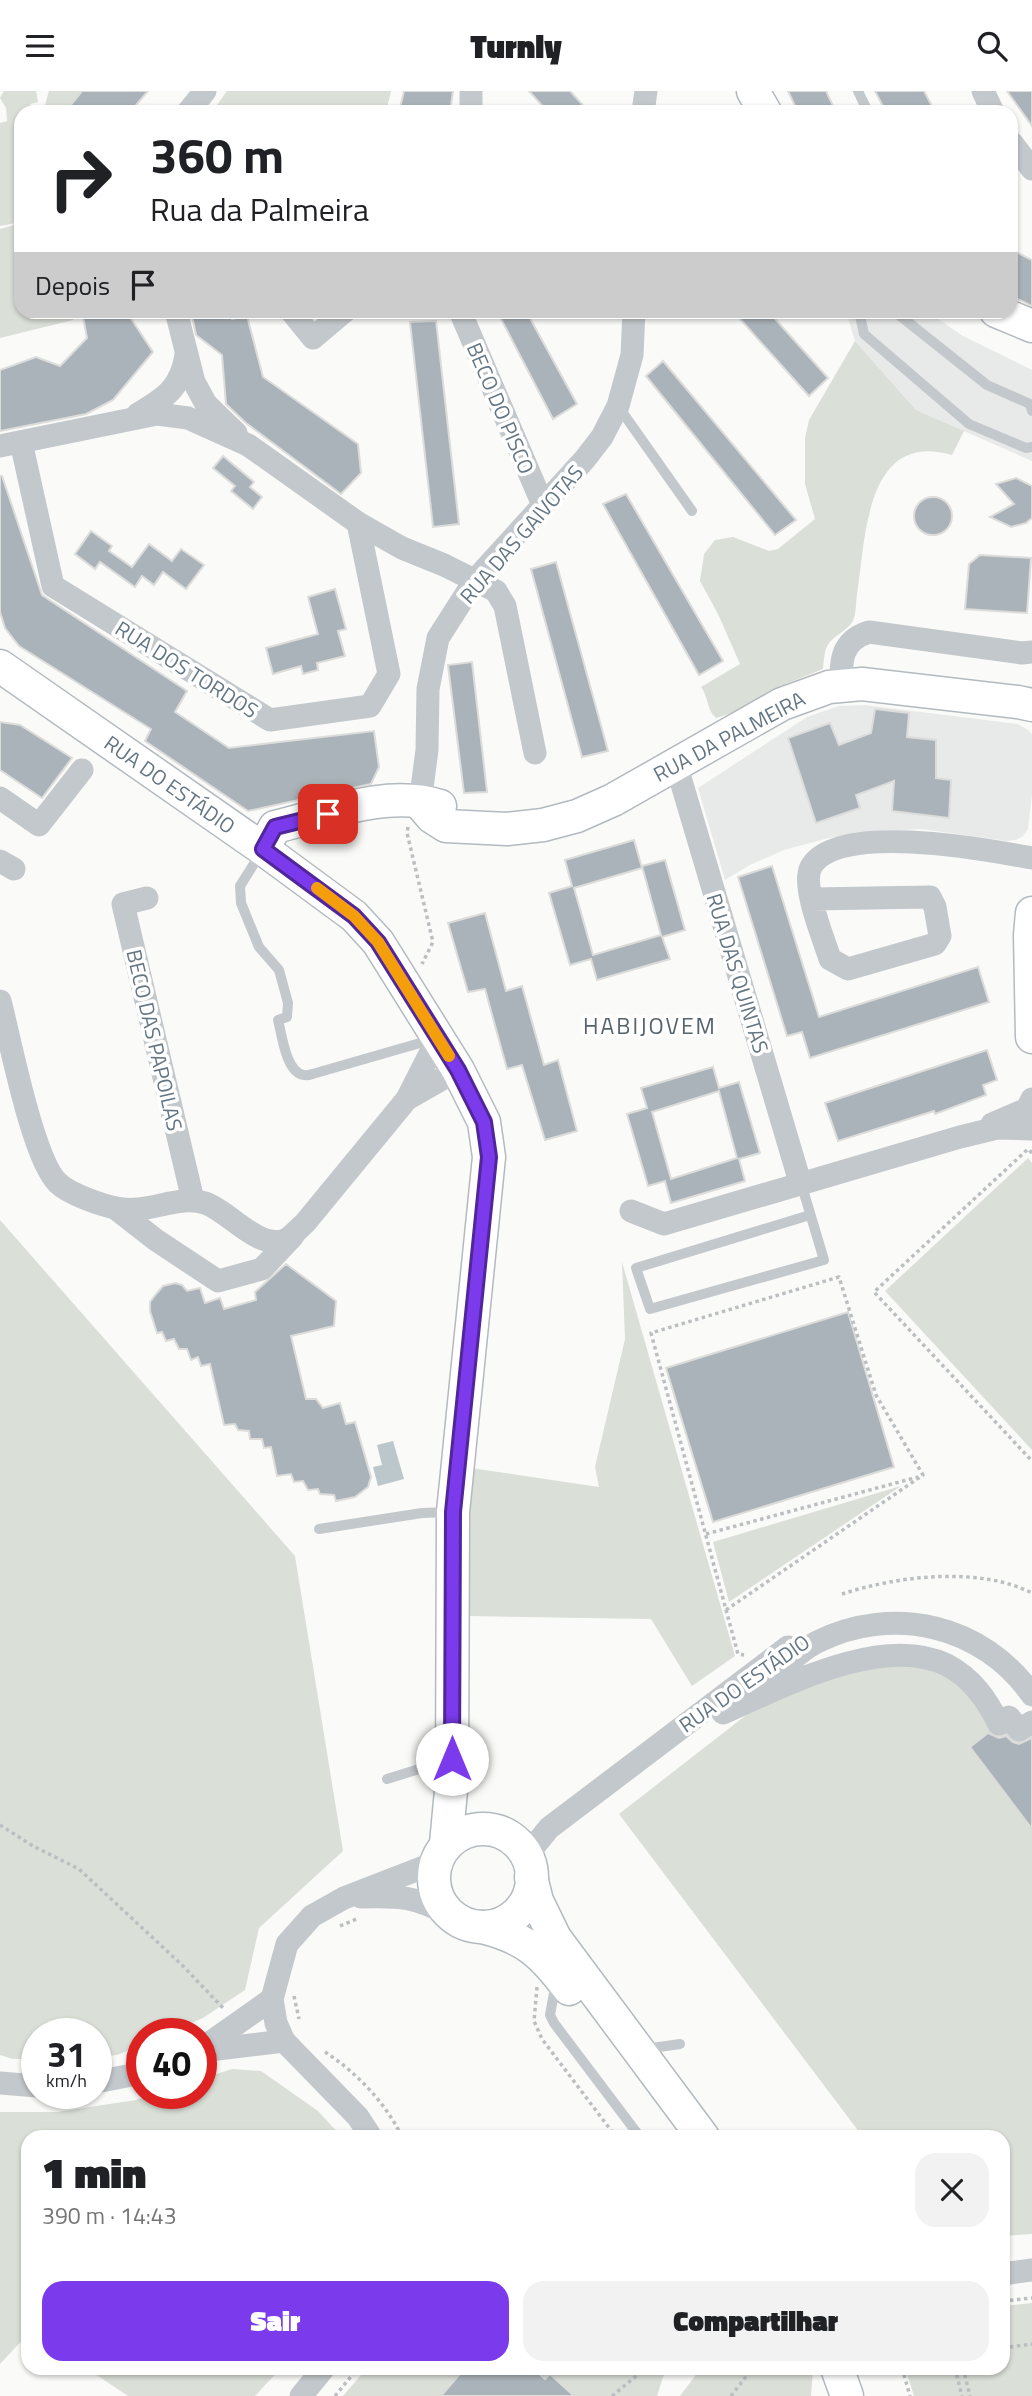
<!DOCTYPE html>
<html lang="pt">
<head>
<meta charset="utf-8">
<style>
  body { margin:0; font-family:"Titillium Web",sans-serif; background:#f2f2f2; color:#202124; height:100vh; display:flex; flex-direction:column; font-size:26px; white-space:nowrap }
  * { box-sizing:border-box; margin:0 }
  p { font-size:23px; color:#757577 }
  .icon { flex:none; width:38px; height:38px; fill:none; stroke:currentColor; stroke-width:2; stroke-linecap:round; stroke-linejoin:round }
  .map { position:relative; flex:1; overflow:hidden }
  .side { position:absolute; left:21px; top:2039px; width:989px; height:245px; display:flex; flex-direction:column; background:#fff; border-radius:21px; box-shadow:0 2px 5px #0004 }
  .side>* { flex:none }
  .hud { position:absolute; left:14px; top:14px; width:1004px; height:214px; border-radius:21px; box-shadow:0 2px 5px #0004; background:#fff; color:#202124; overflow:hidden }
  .speed { position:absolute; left:21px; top:1927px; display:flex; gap:14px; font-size:35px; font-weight:700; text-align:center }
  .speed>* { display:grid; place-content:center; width:91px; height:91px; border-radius:50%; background:#fff; box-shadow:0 2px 5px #0004; line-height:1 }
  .speed small { font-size:18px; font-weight:400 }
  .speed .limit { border:10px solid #d22; background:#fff; color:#111 }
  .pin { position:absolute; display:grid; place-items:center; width:60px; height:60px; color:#fff; margin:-30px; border-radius:14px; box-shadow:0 4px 10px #0006 }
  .me { position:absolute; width:77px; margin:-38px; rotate:0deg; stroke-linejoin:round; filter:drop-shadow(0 0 5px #0008) }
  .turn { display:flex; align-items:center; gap:24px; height:147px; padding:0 21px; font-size:32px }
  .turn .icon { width:91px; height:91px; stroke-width:2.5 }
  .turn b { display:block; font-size:49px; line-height:60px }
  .then { display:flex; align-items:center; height:66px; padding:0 21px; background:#0003; gap:14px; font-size:26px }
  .round { display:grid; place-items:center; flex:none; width:74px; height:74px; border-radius:21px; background:#f2f2f2 }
  .overview { display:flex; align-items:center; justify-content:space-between; height:119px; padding:0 21px }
  h1 { font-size:42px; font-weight:800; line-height:52px }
  .button { display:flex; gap:14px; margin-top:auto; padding:14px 21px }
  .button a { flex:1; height:80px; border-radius:21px; background:#7c3aed; color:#fff; font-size:28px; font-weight:800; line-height:80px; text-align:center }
  .button a+a { background:#f2f2f2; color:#202124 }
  header { display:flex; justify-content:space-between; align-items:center; height:91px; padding:0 21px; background:#fff; font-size:32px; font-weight:800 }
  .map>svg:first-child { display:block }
  .built { fill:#e8e9e9 }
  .green { fill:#dadfd7 }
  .water { fill:#bbc7cb }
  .building { fill:#aab3b9; stroke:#dcdcda; stroke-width:2; fill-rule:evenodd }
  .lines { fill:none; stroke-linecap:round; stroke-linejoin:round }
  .secondary-casing { stroke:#b3babf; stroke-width:35 }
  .path { stroke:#bbbfc2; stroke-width:3.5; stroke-dasharray:3.5 3.5; stroke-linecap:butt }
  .lane { stroke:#c3c8cc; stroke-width:10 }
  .street { stroke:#c3c8cc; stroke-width:23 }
  .secondary { stroke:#fff; stroke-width:32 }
  .route-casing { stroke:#51269a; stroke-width:18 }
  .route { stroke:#7c3aed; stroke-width:12 }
  .slow { stroke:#f59e0b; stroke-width:12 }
  .labels { text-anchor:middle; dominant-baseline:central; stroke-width:7; stroke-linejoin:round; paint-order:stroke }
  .street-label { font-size:21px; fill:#657683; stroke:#fff }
  .neighbourhood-label { font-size:23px; letter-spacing:2px; fill:#57646e; stroke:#fff }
</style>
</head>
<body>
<header><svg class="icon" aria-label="menu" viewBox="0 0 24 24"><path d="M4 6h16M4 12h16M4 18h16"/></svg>Turnly<svg class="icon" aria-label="search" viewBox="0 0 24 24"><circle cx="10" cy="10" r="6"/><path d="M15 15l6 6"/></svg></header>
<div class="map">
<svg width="1032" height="2305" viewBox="0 0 1032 2305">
  <rect width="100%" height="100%" fill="#fafaf8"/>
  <g class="built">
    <polygon points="846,221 928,221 963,245 1032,279 1032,370 916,319 855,250"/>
    <polygon points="864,614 1018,633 1028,639 1032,643 1032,704 1028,738 1023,745 1016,749 1007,750 921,738 880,740 829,747 784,759 750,774 725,789 698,697 807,626 839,615"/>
  </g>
  <g class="green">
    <polygon points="4,0 36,0 38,11 30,13 32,21 21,21 21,131 0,135 0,32 7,30 6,17 0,7"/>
    <polygon points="49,0 82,0 65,21 43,21"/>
    <polygon points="227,0 391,0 386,21 212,21"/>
    <polygon points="21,132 21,220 71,221 73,229 0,247 0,138"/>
    <path d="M855 250 916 319 964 340 952 364C865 339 866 447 857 503 856 511 856 523 853 530 848 539 835 544 829 552 824 558 824 570 823 578L778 596 732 622 716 627C706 618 709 607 701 596L740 573 718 523 700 490 704 463 715 449 733 446 769 460 778 458 815 428 805 393V347L809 329Z"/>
    <polygon points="1028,1067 1032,1072 1032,1359 885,1200"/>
    <polygon points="0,1129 295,1465 343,1760 259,1837 245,1899 203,1927 168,1942 142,1942 142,1954 117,1964 96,1966 96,1942 37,1942 37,1968 13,1968 0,1964"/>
    <polygon points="622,1171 735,1565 692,1595 651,1528 468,1525 471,1377 599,1396 595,1376 625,1248"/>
    <polygon points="901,1395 729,1511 713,1451"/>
    <polygon points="879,1572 944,1576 1032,1643 1032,2143 1003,2145 1003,2046 863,2046 619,1723 745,1625 773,1607"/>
    <polygon points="232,1978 261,1980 318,2020 342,2046 28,2046 28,2243 0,2273 0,2021 57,2021 136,2009 158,2002 201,2002 201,1988"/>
    <polygon points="1032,2212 1032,2305 914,2305 905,2277 1003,2277 1003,2215"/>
    <polygon points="86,2277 281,2277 255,2305 128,2305"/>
    <polygon points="367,2277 666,2277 657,2305 343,2305"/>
    <polygon points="701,2277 813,2277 811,2305 680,2305"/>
  </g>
  <polygon class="water" points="393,1350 404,1388 378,1395 373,1376 382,1374 377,1354"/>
  <g class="building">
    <polygon points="82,0 148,0 130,21 65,21"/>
    <polygon points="404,0 453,0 450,21 399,21"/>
    <polygon points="529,0 570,0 589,21 548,21"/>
    <polygon points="788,0 826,0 836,21 798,21"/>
    <polygon points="875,0 924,0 935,21 886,21"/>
    <polygon points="1007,0 1032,0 1032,35"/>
    <polygon points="1012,159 1032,169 1032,215 1012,205"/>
    <polygon points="82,220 126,220 153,261 113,309 86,323 0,340 0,279 36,266 60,275 87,247"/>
    <polygon points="191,220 230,220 232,228 247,225 263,286 358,353 361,382 341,403 246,332 226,313 222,264 196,244"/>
    <polygon points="497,220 526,220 577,313 553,328"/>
    <polygon points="733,220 768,220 828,287 809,305"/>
    <polygon points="436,230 459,433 433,436 410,231"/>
    <polygon points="663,270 796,429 775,444 646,285"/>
    <polygon points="223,365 254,391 250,396 262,406 253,418 231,400 235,395 213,377"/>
    <polygon points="0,385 2,385 42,504 187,600 175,621 229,657 374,640 379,676 371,693 248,720 145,650 151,638 19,555 5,537 0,521"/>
    <polygon points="1016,387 1032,395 1032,427 1026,432 1011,436 990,426 1014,413 996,393"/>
    <polygon points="626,403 723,570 699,584 603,413"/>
    <circle cx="933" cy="425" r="19"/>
    <polygon points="91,440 112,455 109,460 132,476 149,453 172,470 181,458 204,474 186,498 163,481 154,494 142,485 135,496 100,471 95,478 75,463"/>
    <polygon points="980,464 1031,467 1027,522 965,518 969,473"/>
    <polygon points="556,471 608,660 582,666 531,478"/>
    <polygon points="335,498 346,538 338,540 345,565 317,572 318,579 303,583 301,575 273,583 266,557 318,543 308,506"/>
    <polygon points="472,571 487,701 464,702 448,574"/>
    <polygon points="875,618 909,622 907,646 936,649 936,687 951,689 949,727 892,720 894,690 856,704 860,717 816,732 788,647 830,632 839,654 871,642"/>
    <polygon points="0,631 20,634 72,667 42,707 0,679"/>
    <polygon points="634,749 642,777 574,797 593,864 661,844 642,775 665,769 685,839 662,846 670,868 597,889 591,868 570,874 549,802 572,795 565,769"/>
    <polygon points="772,775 819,926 978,876 989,911 810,967 802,941 787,945 738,786"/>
    <polygon points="485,822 506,900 522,895 544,974 558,969 577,1040 545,1049 522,974 507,978 485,898 468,901 448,832"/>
    <polygon points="987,959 997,989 983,994 986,1004 935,1023 934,1020 838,1050 825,1012"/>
    <path d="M713 976 719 997 739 991 760 1062 739 1068 745 1090 671 1112 665 1090 648 1095 627 1023 647 1017 641 997ZM719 1000 737 1067 671 1088 652 1021Z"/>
    <polygon points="286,1173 336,1210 334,1235 291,1245 306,1308 316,1308 323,1317 340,1312 346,1333 355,1331 371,1386 368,1396 355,1406 336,1410 334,1404 320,1403 318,1398 308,1399 303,1390 294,1391 291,1383 277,1385 271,1356 264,1357 262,1348 250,1348 249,1340 238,1339 235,1333 224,1334 210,1273 201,1275 198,1266 191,1269 187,1258 179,1258 174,1248 166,1250 162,1241 157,1242 150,1220 150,1211 157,1202 163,1195 175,1192 182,1194 187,1200 200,1197 205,1212 220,1207 224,1218 256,1209 255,1201"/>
    <polygon points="848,1221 894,1376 713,1431 666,1277"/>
    <polygon points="988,1642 999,1647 1006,1645 1013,1651 1019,1653 1032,1647 1032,1738 970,1656"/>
    <polygon points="465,2277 533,2277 545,2288 550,2283 574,2305 441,2305"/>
  </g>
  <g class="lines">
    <defs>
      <g id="secondary">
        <polyline points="753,0 765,21"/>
        <polyline points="996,220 1032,235"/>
        <polyline points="0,575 263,758 354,825 378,851 458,979 484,1031 489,1066 453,1421 452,1689 446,1753"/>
        <polyline points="420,712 432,726 446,735 507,738 543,734 577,725 613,709 782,613 829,596 862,593 1018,611 1032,614"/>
        <path d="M263 758 275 736C328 723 387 698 440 715"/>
        <polyline points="1032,822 1030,844 1032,946"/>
        <circle cx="483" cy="1787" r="49"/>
        <polyline points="531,1786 537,1810 555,1847 703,2046"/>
        <path d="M482 1836C526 1847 542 1862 569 1898"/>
        <polyline points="837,2277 847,2305"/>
      </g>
    </defs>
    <use href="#secondary" class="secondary-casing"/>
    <g class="path">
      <polyline points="408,736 407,742 433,851 422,873"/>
      <polyline points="1032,1062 1028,1058 874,1201 1032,1370"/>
      <polyline points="706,1443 918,1386"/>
      <path d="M842 1503C897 1485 979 1475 1032 1502"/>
      <polyline points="726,1519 923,1384 876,1304 839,1186 651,1242 738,1563 744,1564"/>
      <polyline points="0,1734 33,1755 79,1778 183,1875 224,1918"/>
      <polyline points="340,1835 359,1827"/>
      <polyline points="537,1896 534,1930 542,1948 616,2046"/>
      <polyline points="294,1905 299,1928"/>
      <path d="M325 1961C356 1981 386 2012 402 2046"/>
      <polyline points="1003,2210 1032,2207"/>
      <polyline points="1003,2257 1032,2253"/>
      <polyline points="902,2277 910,2305"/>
      <polyline points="955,2277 962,2305"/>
      <polyline points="963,2277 970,2305"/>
      <polyline points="335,2305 358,2277"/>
      <polyline points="612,2305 646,2277"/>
      <polyline points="731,2305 751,2279 757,2277"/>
    </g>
    <g class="lane">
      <polyline points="858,0 868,21"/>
      <polyline points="859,220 864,243 969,333 1026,357 1032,356"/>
      <polyline points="894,220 987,294 1030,313 1032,320"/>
      <polyline points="618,315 692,420"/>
      <path d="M262 760 240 795 241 812 259 856 279 879 288 912 287 926 278 929C282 944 286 982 304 984 308 985 312 983 316 982L434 948"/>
      <polyline points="801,1092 824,1169 650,1218 636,1177 810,1124"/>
      <polyline points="319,1438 422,1422 451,1421"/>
      <polyline points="387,1688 448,1669"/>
      <polyline points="556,1891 550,1924 554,1932 640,2046"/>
      <polyline points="645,1958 680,1953"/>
    </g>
    <g class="street">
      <polyline points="983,0 993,21"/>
      <polyline points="188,21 205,0"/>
      <polyline points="471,21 471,0"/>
      <polyline points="643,21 646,0"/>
      <polyline points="1012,52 1032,78"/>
      <polyline points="176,220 194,291 206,313 236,342"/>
      <polyline points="291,220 313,247 345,220"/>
      <polyline points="460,220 543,414"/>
      <path d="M138 323C165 307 181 297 186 264"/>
      <polyline points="21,351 53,495 270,629 370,615 389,583 358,432"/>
      <polyline points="0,355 157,323 188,327 248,354 358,432 402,457 444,474 496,500 505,515 535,662"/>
      <path d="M841 594C841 569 841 550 869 541L1022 562 1032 561"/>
      <polyline points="676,673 800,1091"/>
      <polyline points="0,707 39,734 82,679"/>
      <polyline points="420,712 427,659 428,598 438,547 475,489 585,368 602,346 618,315 632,264 634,220"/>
      <polyline points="0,770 14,778"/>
      <polyline points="147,807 123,813 193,1109"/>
      <path d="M812 808 930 806 935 816 940 845 935 853 848 878 830 868C824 848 801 795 811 776 836 730 988 759 1032 767"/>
      <path d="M0 910C10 948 33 1069 58 1092 69 1103 101 1114 116 1117 147 1124 178 1103 205 1112 229 1120 258 1159 285 1149 292 1146 299 1137 305 1132L407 1008 438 947"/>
      <polyline points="407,1008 458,979"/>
      <polyline points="992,1033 1027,1018 1032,1008"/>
      <polyline points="115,1117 156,1149 218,1190 262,1178 293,1145"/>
      <polyline points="631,1120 664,1133 960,1046 997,1037 1032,1038"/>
      <path d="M1032 1604C983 1534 894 1513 817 1551 799 1560 786 1575 771 1588 756 1600 739 1611 723 1622 782 1596 883 1542 947 1574 972 1587 987 1609 999 1633L1009 1626 1019 1639 1032 1631"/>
      <polyline points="530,1774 532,1758 549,1737 788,1556"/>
      <path d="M361 1806C401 1805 415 1805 451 1825"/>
      <polyline points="201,1958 272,1908"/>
      <polyline points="201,1960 284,1950"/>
      <polyline points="96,1991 142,1982"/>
      <polyline points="0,1992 37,1995"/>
      <polyline points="371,2046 358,2026 284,1950 276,1932 272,1908 287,1853 312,1825 344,1807 424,1776 437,1769"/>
      <polyline points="1003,2183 1032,2179"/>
      <polyline points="301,2305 324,2277"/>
    </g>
    <use href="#secondary" class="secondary"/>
  </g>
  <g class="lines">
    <defs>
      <polyline id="route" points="328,723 275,736 263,758 354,825 378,851 458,979 484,1031 489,1066 453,1421 452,1668"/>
    </defs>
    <use href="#route" class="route-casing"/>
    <use href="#route" class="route"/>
    <polyline class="slow" points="317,797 354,825 378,851 449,965"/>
  </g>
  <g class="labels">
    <g class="street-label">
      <text transform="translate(501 317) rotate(67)">BECO DO PISCO</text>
      <text transform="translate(521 443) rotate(-49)">RUA DAS GAIVOTAS</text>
      <text transform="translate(187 578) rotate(32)">RUA DOS TORDOS</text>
      <text transform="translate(729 645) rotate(-28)">RUA DA PALMEIRA</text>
      <text transform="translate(170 693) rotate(35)">RUA DO ESTÁDIO</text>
      <text transform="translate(738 882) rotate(73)">RUA DAS QUINTAS</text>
      <text transform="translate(155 949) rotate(77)">BECO DAS PAPOILAS</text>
      <text transform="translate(744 1592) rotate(-35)">RUA DO ESTÁDIO</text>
    </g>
    <g class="neighbourhood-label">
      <text x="650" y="934">HABIJOVEM</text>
    </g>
  </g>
</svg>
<div class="speed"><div>31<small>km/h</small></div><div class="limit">40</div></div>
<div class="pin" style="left:328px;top:723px;background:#d93025"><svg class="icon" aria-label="arrive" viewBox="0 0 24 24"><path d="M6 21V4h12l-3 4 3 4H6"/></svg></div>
<svg class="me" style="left:452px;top:1668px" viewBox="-20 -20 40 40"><circle r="19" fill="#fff"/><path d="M0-13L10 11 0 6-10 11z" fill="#7c3aed"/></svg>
<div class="hud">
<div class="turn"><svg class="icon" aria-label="right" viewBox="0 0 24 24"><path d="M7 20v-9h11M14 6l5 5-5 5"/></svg><div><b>360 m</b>Rua da Palmeira</div></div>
<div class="then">Depois<svg class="icon" aria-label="arrive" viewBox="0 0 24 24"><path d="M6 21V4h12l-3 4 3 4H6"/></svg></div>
</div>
<section class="side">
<div class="overview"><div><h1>1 min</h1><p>390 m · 14:43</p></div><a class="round"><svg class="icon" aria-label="close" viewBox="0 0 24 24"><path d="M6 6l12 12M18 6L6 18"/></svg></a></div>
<div class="button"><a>Sair</a><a>Compartilhar</a></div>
</section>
</div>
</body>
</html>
